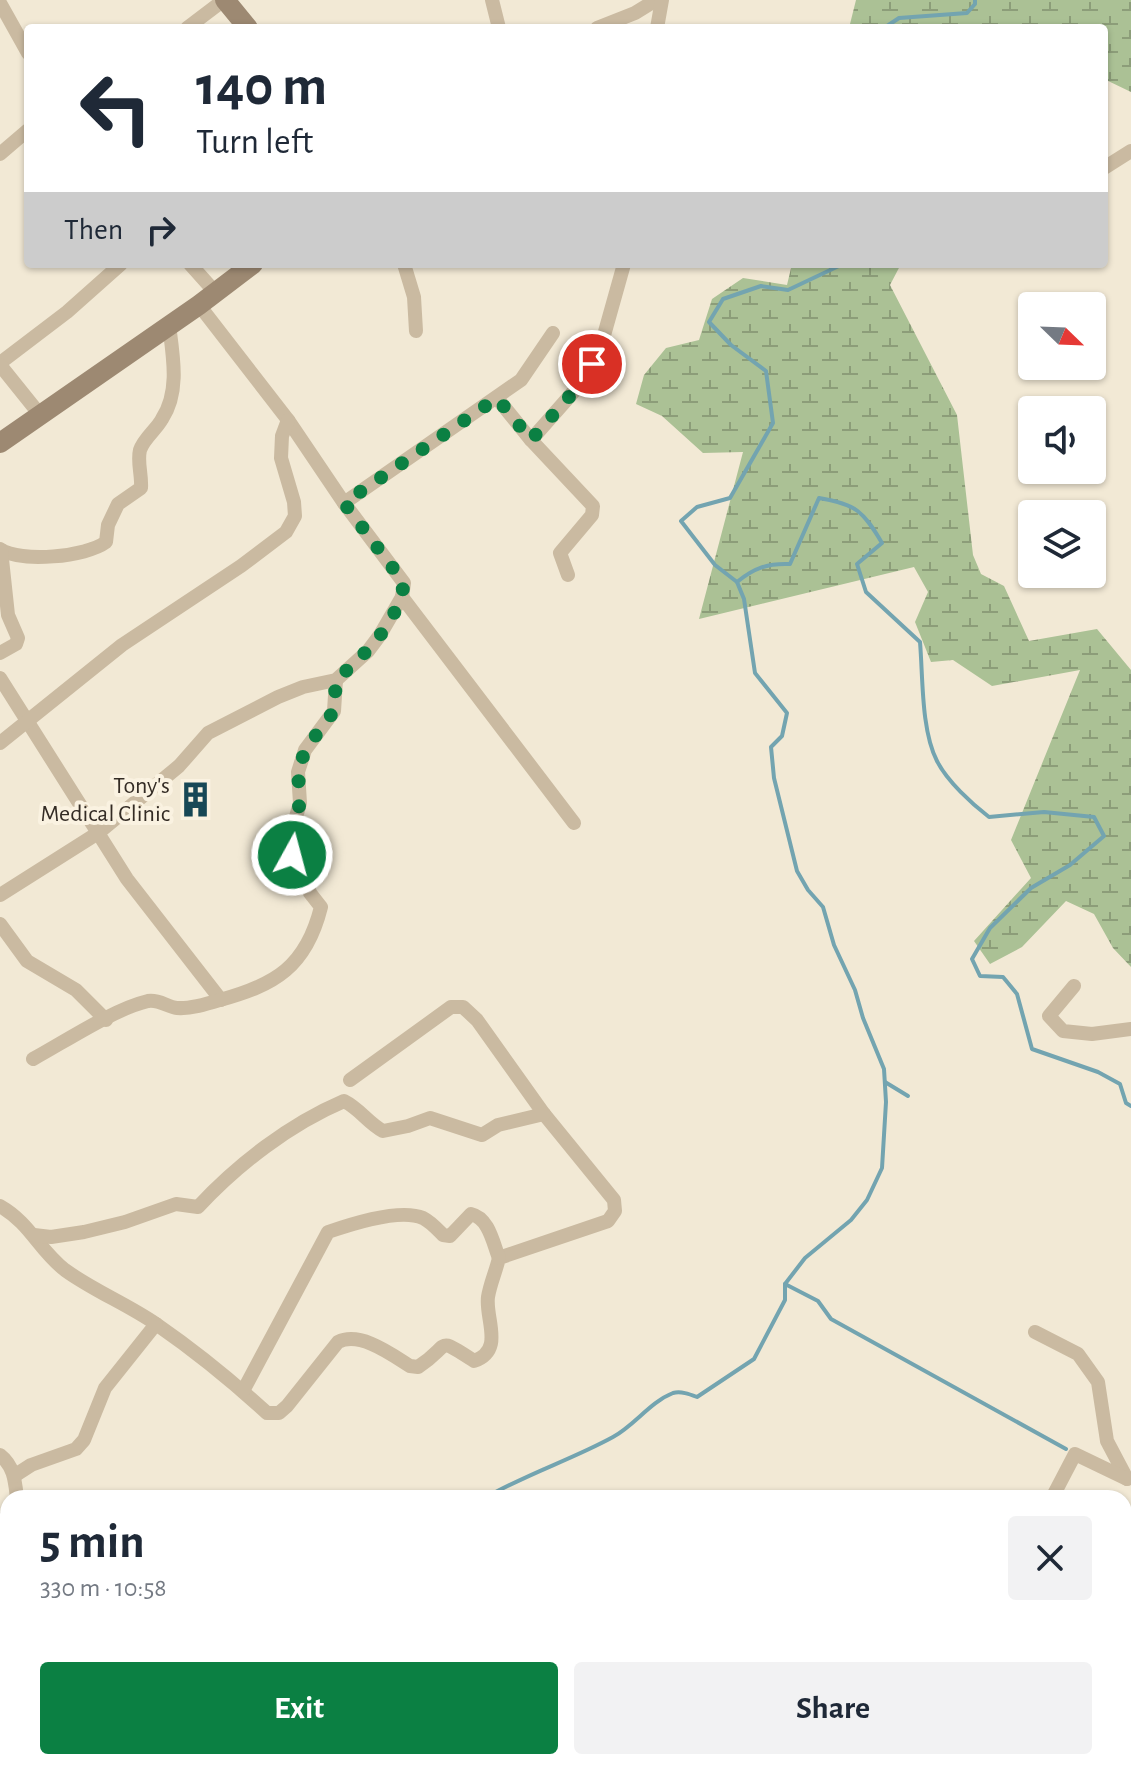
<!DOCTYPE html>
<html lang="en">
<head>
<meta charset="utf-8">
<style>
  body { margin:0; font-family:"Alegreya Sans",sans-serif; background:#f2f2f3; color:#1f2937; height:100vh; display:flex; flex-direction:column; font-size:30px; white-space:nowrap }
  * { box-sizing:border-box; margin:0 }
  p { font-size:26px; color:#747a83 }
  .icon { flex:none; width:44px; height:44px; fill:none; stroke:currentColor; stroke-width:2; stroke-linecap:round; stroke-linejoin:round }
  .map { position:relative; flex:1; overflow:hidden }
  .drawer { position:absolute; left:0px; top:1490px; width:1132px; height:280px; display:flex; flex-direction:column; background:#fff; border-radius:24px 24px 0 0; box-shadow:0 2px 6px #0004 }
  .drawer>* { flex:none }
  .banner { position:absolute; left:24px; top:24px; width:1084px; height:244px; border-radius:8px; box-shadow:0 2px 6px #0004; background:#fff; color:#1f2937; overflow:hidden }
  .needle { width:52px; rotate:113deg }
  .tools { position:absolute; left:1018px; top:292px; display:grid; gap:16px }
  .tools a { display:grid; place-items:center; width:88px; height:88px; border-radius:8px; background:#fff; box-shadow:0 2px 6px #0004; font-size:40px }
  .pin { position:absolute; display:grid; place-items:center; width:68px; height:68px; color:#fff; margin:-34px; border:4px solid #fff; border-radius:50%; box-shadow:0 2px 8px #0007 }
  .me { position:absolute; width:88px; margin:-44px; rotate:7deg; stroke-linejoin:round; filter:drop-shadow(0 0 6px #0008) }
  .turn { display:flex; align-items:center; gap:28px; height:168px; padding:0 40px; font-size:36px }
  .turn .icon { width:104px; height:104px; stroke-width:2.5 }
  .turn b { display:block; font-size:56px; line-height:68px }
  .then { display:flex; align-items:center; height:76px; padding:0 40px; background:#0003; gap:16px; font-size:30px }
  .round { display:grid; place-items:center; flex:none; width:84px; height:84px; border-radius:8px; background:#f2f2f3 }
  .overview { display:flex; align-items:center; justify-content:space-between; height:136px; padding:0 40px }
  h1 { font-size:48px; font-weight:700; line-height:60px }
  .action { display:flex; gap:16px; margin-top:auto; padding:16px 40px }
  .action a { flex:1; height:92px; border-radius:8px; background:#0b8043; color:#fff; font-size:32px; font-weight:700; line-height:92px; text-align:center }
  .action a+a { background:#f2f2f3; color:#1f2937 }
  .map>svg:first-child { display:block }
  .wetland { fill:url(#wetland-marsh) }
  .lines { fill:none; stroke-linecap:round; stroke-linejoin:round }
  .stream { stroke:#73a4b0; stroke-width:4 }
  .street { stroke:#cabaa1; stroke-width:14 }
  .secondary { stroke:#9d8972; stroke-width:20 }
  .route { stroke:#0b8043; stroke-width:14; stroke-dasharray:0 25.2 }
  .labels { text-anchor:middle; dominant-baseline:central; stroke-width:8; stroke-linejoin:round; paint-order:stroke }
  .poi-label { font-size:24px; fill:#332b24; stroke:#faf2e1; text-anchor:end }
</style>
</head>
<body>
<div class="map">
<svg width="1131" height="1770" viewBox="0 0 1131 1770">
  <defs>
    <pattern id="wetland-marsh" width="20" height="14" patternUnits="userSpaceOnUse" patternTransform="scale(2)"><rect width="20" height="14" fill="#abc195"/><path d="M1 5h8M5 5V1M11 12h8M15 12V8" fill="none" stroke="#8c9d79"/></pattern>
  </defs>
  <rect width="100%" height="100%" fill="#f2e9d5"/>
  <g class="wetland">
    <polygon points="856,0 1131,0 1131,92 1104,79 1104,28 849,28"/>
    <polygon points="792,264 901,264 890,285 957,415 973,555 981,574 1004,586 1029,641 1097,629 1131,670 1131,967 1113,948 1094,914 1066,901 1022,947 990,964 974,941 1031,878 1011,840 1080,670 992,686 953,660 931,662 915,622 928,592 914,567 699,619 743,452 703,453 662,416 636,404 644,375 666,348 699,340 712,299 743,278 787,285"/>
  </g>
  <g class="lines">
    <g class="stream">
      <polyline points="884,28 899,18 967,13 975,4 975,0"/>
      <polyline points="843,264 788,290 761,286 723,299 709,322 731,345 766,371 773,423 730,498 697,507 681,521 715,565 737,582 744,599 755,673 787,713 782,736 771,747 774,778 797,871 808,890 823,907 834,945 855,990 863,1018 884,1069 886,1102 882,1168 867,1200 851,1220 805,1258 785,1284 818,1301 831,1319 1066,1449"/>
      <path d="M737 582C754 568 768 563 790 564L819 498C856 504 863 511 882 543L857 564 866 592 920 642C923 677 921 730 937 761 947 781 972 804 989 817L1044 812 1094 817 1104 836 1070 865 1031 888 990 928 972 959 980 976 1003 977 1017 994 1032 1049 1098 1072 1120 1084 1126 1103 1131 1106"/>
      <polyline points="885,1082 908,1096"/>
      <path d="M485 1498C526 1474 571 1460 613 1437 635 1425 650 1402 673 1393 681 1391 689 1394 697 1397L754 1359 785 1300V1284"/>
      <polyline points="82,1770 91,1762"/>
    </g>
    <g class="street">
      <polyline points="492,0 499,28"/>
      <polyline points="0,3 28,53"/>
      <polyline points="187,28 224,0"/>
      <polyline points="597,28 635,13 656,0"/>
      <polyline points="657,28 662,0"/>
      <polyline points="0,154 28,130"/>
      <polyline points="1104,168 1131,151"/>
      <polyline points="190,264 215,292"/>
      <polyline points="404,264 414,297 416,331"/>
      <polyline points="0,363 67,312 121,264"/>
      <polyline points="0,365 41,416"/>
      <polyline points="497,398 531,440 593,506 592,515 560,553 568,575"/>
      <polyline points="531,440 583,381 601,346 624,264"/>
      <polyline points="344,503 521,380 553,333"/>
      <path d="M0 549C21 563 86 557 106 542L108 525 118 504 141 488C142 475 137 462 140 450 144 438 156 430 162 419 180 392 173 356 169 325"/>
      <polyline points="402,597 574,823"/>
      <polyline points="0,653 16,644 18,638 8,615 1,550"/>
      <polyline points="0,678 98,833 179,766 208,733 278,697 303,687 336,680 368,651 380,635 402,597 404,583 344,503 288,420 199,305"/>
      <polyline points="0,743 122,645 241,566 286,532 295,516 294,502 281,458 282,436 288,420"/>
      <polyline points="0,895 98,833 127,879 221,1000"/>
      <polyline points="0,924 27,961 76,990 106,1020"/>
      <polyline points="1074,986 1049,1016 1063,1031 1092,1034 1131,1029"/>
      <path d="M33 1059C66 1041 114 1009 148 1001 159 999 167 1007 177 1008 191 1009 207 1004 220 1000 275 985 306 967 321 907L310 893 303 865 292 855 289 841 300 803 298 772 305 750 334 711 336 680"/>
      <path d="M0 1206C30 1223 39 1250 65 1270 94 1291 127 1304 156 1324 195 1351 232 1381 267 1413H279L287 1406 338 1342C360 1331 391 1354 410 1366L418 1367C452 1345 434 1335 474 1361 505 1350 485 1319 488 1297 490 1284 496 1271 499 1258L608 1221 615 1211 614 1200 544 1114 477 1020 463 1007H451L350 1080"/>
      <path d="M34 1235 51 1237 84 1232 125 1222 176 1204 198 1207C238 1164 290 1124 344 1101 360 1109 368 1123 383 1131L408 1126 430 1118 482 1135 498 1125 544 1114"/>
      <polyline points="1035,1332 1078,1354 1098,1382 1107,1441 1127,1479"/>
      <path d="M243 1391 328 1232C351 1224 400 1208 423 1218 431 1222 438 1230 443 1235L450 1236 471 1214C489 1218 493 1243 499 1258"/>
      <path d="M0 1455C14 1466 15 1481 17 1498"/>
      <polyline points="14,1476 31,1465 76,1449 84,1440 105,1388 156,1324"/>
      <polyline points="1052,1498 1075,1454 1127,1479"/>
      <polyline points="0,1523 8,1514"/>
      <polyline points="1124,1584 1131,1579"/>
      <polyline points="0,1642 8,1646"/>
      <polyline points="238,1762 239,1770"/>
      <polyline points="455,1770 491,1765 507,1770"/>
      <polyline points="626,1770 629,1762"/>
      <polyline points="907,1770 912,1762"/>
      <polyline points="997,1770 1000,1762"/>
    </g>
    <g class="secondary">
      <polyline points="225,0 248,28"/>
      <polyline points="0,443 199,305 253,264"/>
    </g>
  </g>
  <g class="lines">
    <path class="route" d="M292 855 289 841 300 803 298 772 305 750 334 711 336 680C366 653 397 625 404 583L344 503 497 398 531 440 583 381 592 364"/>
  </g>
  <defs>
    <symbol id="building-bare" viewBox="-9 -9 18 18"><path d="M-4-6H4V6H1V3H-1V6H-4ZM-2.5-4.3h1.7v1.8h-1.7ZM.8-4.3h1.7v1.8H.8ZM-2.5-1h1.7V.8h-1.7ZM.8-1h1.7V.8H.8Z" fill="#184856" stroke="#faf2e1" stroke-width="2.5" paint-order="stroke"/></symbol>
  </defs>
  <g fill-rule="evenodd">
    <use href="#building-bare" x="170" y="774" width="51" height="51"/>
  </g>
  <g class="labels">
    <g class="poi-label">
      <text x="170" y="786">Tony's<tspan x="170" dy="28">Medical Clinic</tspan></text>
    </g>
  </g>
</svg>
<div class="tools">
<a><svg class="needle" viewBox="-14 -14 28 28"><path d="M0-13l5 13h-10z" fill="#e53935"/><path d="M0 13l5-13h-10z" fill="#747a83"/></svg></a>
<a><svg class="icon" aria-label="sound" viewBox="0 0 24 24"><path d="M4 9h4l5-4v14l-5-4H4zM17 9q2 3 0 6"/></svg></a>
<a><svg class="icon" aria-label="layers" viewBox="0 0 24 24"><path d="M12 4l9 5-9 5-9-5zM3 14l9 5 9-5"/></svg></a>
</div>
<div class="pin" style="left:592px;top:364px;background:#d93025"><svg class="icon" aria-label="arrive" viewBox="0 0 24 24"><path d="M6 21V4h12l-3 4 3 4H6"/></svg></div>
<svg class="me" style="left:292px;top:855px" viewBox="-20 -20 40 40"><circle r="17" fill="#0b8043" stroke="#fff" stroke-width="3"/><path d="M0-11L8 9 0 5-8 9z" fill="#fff"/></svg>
<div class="banner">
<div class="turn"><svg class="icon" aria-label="left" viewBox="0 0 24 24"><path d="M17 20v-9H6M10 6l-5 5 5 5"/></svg><div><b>140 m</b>Turn left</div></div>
<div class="then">Then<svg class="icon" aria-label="right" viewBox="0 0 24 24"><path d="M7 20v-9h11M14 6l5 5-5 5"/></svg></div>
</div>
<section class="drawer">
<div class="overview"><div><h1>5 min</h1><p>330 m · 10:58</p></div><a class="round"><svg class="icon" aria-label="close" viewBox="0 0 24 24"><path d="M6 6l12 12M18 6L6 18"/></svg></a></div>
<div class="action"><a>Exit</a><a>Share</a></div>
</section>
</div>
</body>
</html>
